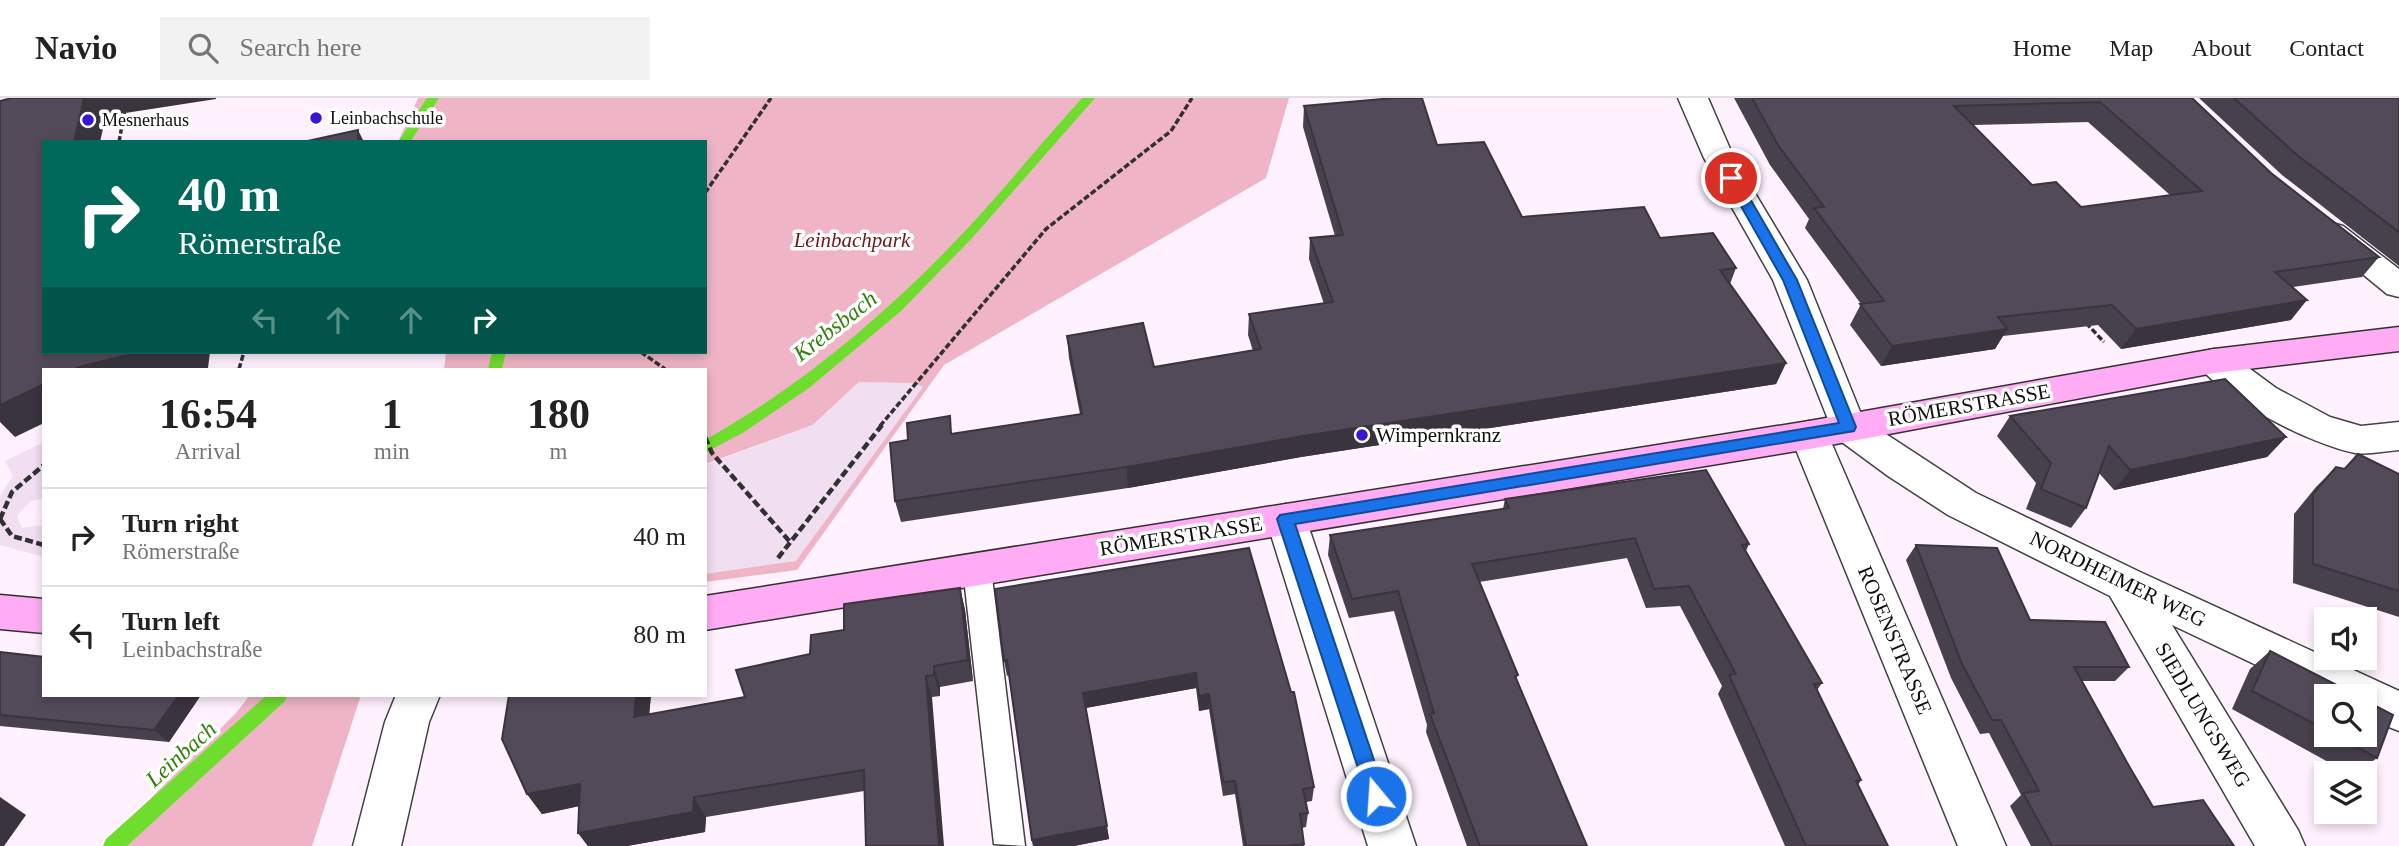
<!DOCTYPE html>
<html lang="en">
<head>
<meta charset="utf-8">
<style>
  body { margin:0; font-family:Georgia,serif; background:#f2f2f2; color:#222; height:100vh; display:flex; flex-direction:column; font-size:26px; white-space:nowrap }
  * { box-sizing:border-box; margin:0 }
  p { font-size:23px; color:#767676 }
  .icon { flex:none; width:38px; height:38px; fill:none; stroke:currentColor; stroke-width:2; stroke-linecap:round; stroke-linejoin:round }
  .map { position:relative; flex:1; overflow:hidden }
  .sheet { position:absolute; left:42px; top:270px; width:665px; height:329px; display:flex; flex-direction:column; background:#fff; border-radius:0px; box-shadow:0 4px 10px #0003 }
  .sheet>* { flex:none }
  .banner { position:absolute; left:42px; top:42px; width:665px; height:214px; border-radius:0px; box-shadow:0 4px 10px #0003; background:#00695c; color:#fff; overflow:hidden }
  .controls { position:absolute; left:2314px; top:509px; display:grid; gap:14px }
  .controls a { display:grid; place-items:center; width:63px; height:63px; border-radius:0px; background:#fff; box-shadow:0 4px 10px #0003; font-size:35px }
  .pin { position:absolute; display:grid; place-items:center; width:60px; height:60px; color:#fff; margin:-30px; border:4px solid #fff; border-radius:50%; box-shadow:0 2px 7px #0007 }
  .me { position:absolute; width:77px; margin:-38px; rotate:342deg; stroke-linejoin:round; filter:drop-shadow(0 0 5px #0008) }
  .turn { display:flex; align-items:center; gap:24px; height:147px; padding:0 21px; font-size:32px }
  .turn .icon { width:91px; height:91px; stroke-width:2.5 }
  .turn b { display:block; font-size:49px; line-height:60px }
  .lanes { display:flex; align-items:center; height:66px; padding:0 21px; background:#0003; justify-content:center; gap:35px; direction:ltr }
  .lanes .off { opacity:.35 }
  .eta { display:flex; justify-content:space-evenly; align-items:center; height:119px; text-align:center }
  .eta b { font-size:42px; font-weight:700; line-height:49px }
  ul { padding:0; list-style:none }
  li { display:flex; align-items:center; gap:21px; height:98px; padding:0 21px; border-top:2px solid #e0e0e0 }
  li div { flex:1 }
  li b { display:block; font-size:26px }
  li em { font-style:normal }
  header { display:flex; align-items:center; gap:42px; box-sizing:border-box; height:98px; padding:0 35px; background:#fff; border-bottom:2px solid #e0e0e0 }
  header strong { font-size:33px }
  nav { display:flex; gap:38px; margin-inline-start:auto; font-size:24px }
  .search { width:490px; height:63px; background:#f2f2f2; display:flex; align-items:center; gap:18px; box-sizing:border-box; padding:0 24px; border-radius:0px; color:#767676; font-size:26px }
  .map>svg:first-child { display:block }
  .green { fill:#efb5c6 }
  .plaza { fill:#f1def1 }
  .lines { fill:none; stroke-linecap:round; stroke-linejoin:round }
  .stream { fill:#6edd2d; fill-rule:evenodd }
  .lane-casing { stroke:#424242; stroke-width:3 }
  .street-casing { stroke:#424242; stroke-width:3 }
  .secondary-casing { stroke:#313131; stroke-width:3 }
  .path-far1 { stroke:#313131; stroke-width:3.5; stroke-dasharray:6 2.5; stroke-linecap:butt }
  .path { stroke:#313131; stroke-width:4.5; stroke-dasharray:8 3.5; stroke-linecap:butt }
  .lane { fill:#fff; fill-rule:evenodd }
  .street { fill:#fff; fill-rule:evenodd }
  .secondary { fill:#ffacf5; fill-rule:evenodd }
  .wall { fill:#47404d; fill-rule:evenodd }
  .shaded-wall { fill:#3a343e }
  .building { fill:#534a59; stroke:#3a343e; stroke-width:2; fill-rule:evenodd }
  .route { fill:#1a73e8; stroke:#114b97; stroke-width:2 }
  .poi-dot { fill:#3916d0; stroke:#fff; stroke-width:2.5 }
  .labels { text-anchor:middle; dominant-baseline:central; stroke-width:7; stroke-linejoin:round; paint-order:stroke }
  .far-poi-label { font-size:18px; fill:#0f0f0f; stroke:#fff; text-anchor:start }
  .park-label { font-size:21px; font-style:italic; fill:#6f1917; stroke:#fff }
  .street-label { font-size:21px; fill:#0f0f0f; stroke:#fff }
  .poi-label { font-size:21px; fill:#0f0f0f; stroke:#fff; text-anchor:start }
  .water-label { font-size:23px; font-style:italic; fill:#32810b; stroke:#fff }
</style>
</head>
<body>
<header>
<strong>Navio</strong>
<div class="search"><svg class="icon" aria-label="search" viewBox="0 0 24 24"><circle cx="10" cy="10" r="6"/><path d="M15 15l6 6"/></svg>Search here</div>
<nav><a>Home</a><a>Map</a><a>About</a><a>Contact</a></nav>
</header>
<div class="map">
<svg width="2399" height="748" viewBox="0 0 2399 748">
  <rect width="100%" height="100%" fill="#fff1fe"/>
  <g class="green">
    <polygon points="418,0 1289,0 1266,80 944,267 797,472 705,484 705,476 859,284 813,327 705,366 705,271 444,271 446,254 705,254 705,44 398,44"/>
    <polygon points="250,597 361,597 312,748 103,748 236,615"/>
  </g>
  <g class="plaza">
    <polygon points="859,284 914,285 923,289 796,463 705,476 705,367 813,327"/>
    <polygon points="44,344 44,400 31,403 17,418 22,430 44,427 44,459 0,447 0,398 13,378 5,363"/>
  </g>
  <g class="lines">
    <g class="stream">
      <polygon points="427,0 439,0 410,44 398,44"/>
      <path d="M1082 0H1095L973 139 901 213 809 290 744 334 705 355V342C803 287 889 214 966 132 1006 89 1043 43 1082 0Z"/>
      <polygon points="492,254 506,254 502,271 488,271"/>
      <polygon points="267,597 288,597 285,603 127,748 103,748 106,741"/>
    </g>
    <defs>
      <polygon id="lane" points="977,460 987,463 991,471 1025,748 994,746 963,471 967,463"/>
      <g id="street">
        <polygon points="1678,0 1708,0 1734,60 1807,182 1863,321 1976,395 2140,474 2399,593 2399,633 2364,619 2364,598 2326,600 2172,527 2298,732 2305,748 2255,748 2110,498 1948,417 1888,378 1835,339 1773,182 1704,60"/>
        <polygon points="2332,125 2343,128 2399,171 2399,199 2387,196 2321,142 2316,135 2321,128"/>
        <path d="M2214 251 2227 254 2276 290 2330 319 2361 328 2399 324V352C2385 353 2369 357 2355 355 2313 347 2218 300 2196 263L2201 254Z"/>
        <polygon points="1809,323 1822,327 1828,337 2006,748 1958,748 1790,337 1796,327"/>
        <polygon points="1286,406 1300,410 1306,421 1416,748 1368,748 1266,421 1272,410"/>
        <polygon points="396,597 440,597 429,624 401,748 353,748 385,624"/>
      </g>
      <g id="secondary">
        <polygon points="2399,229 2399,253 2214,275 1809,351 705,532 705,498 1809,323 2214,251"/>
        <polygon points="0,497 44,501 44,535 0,531"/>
      </g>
    </defs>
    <use href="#lane" class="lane-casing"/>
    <use href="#street" class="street-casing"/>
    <use href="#secondary" class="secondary-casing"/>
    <g class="path-far1">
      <polyline points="119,44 127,0"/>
      <polyline points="705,95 771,0"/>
      <polyline points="2086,225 2104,244"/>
      <polyline points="641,254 665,271"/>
      <polyline points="239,271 244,254"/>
      <polyline points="880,328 1046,131 1171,33 1192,0"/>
    </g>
    <g class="path">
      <polyline points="705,339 712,355 791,445"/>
      <polyline points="0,421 12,394 44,367"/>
      <polyline points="0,421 12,438 44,447"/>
      <polyline points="778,460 882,327"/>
    </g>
    <use href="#lane" class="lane"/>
    <use href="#street" class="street"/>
    <use href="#secondary" class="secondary"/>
  </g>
  <g class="wall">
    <path d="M1734 0H2192L2271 75 2379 159 2362 179 2293 189 2291 222 2121 251 2098 227 2003 238 1995 251 1881 268 1850 227 1861 206 1805 130 1809 121 1770 67ZM2088 24 2170 97 2081 109 2032 87 1973 27Z"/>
    <polygon points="2199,0 2399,0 2399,168 2282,77"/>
    <polygon points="1304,8 1437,47 1522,119 1660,140 1736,170 1730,186 1786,265 1776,286 1301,359 1128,390 901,424 895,403 953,336 1080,316 1069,260 1067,238 1154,269 1253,253 1248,237 1249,216 1324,206 1309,161 1310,140 1335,138 1303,29"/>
    <polygon points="2010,318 2286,339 2267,359 2114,392 2099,375 2086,410 2071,430 2026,411 2036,385 1997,338"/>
    <polygon points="2358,356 2399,376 2399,519 2293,485 2294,416 2316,389 2336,369 2343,371"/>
    <polygon points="1505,401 1749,446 1746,453 1822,585 1817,592 1861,682 1858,687 1888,748 1785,748 1718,596 1722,588 1680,508 1646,510 1627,460 1479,484 1518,577 1516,581 1587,748 1467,748 1426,634 1427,627 1394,513 1349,520 1328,457 1330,437 1503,411"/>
    <polygon points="1916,447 2030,522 2129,569 2115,583 2082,583 2129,668 2153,709 2234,748 2031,748 2010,708 2021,697 1989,635 1980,636 1951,580 1906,462"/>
    <polygon points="1249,450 1314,689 1312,703 1306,704 1308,715 1306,729 1302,730 1304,748 1243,748 1235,696 1223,698 1209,611 1199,613 1196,590 1086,610 1109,741 1074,748 1033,748 1009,577 1007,578 1004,563"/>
    <polygon points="960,490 965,512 973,583 940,589 940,598 932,599 864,693 706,719 705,734 627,748 588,748 578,735 579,708 542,716 527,696 509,597 651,597 649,616 745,599 844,532"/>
    <polygon points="2270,553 2326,598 2326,637 2364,637 2377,660 2355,676 2350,676 2232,611 2250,571"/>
    <polygon points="0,554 44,597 201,597 169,644 0,628"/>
  </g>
  <g class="shaded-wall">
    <polygon points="84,0 216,0 216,1 106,18 100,44 74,44"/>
    <polygon points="358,32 364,44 358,44"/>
    <polygon points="2307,202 2291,222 2121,251 2136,231"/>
    <polygon points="2007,231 1995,251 1881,268 1892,248"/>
    <polygon points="142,254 210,254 208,270 202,271 75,271 82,268"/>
    <polygon points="1786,265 1776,286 1301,359 1128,390 1127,369 1303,338"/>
    <polygon points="44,286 44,325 15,339 0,324 0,307"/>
    <polygon points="2286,339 2267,359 2114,392 2130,372"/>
    <polygon points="960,490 965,512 973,583 968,562"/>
    <polygon points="934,568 940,589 940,598 934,577"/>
    <polygon points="1196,575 1196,590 1085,610 1083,595"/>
    <polygon points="926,578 932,599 944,748 939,748"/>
    <polygon points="1209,596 1209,611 1199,613 1199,598"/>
    <polygon points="179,597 201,597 169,644 154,632"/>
    <polygon points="636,597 651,597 647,640 634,619"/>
    <polygon points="580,686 594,705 542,716 527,696"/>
    <polygon points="0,699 26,717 4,748 0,748"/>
    <polygon points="694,699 706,719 705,734 627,748 588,748 578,735"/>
    <polygon points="1107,728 1109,741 1074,748 1033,748 1032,742"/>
  </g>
  <g class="building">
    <polygon points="9,0 84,0 74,44 44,44 44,254 142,254 82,268 75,271 44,271 44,286 0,307 0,3 8,1"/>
    <polygon points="1394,0 1422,0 1437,47 1484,44 1522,119 1644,109 1660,140 1713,135 1736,170 1720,172 1786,265 1303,338 1127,369 895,403 890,345 908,342 907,325 950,318 951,336 1082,316 1067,238 1143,225 1154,269 1261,251 1249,216 1333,204 1310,140 1343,137 1304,8"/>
    <path d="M1752 0H2192L2271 75 2379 159 2275 174 2307 202 2136 231 2112 207 1998 219 2007 231 1892 248 1860 206 1884 203 1814 110 1824 109 1778 47ZM2100 4 2202 93 2081 109 2056 84 2032 87 1954 8Z"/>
    <polygon points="2234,0 2399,0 2399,134 2297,57"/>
    <polygon points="358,32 358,44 303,44"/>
    <polygon points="2225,281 2286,339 2130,372 2109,348 2086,410 2041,391 2051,365 2010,318"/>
    <polygon points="2358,356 2399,376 2399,493 2313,466 2313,396 2336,369 2345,371"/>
    <polygon points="1706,372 1749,446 1742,447 1822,585 1814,586 1861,682 1856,683 1888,748 1806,748 1729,577 1736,576 1689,488 1654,491 1635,440 1472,466 1518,577 1515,578 1587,748 1480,748 1430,616 1434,615 1398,493 1352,501 1330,437 1509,410 1505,401"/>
    <polygon points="1916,447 1997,450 2030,522 2105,524 2129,569 2074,569 2129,668 2153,709 2203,702 2234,748 2052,748 2023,695 2039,693 2001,622 1992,622 1962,566"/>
    <polygon points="1249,450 1291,594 1294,594 1314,689 1303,691 1308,715 1300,716 1304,746 1285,748 1246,748 1235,683 1223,684 1209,596 1199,598 1196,575 1083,595 1107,728 1032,742 1007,562 1004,563 995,491"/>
    <polygon points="960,490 968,562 934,568 934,577 926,578 939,748 866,748 864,672 694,699 693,714 578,735 580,686 527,696 502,641 509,597 636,597 634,619 745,599 736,572 810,556 811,537 844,532 844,506"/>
    <polygon points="2270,553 2358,598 2326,598 2326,632 2252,593"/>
    <polygon points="0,554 44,559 44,597 179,597 154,632 0,617"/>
    <polygon points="2364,602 2393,617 2377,660 2335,637 2364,637"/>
  </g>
  <polygon class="route" points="1731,76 1738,80 1797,182 1856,329 1854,333 1295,426 1386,698 1383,704 1376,707 1369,704 1277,421 1280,417 1839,325 1783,182 1725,80"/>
  <g class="poi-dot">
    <circle cx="316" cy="20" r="7"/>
    <circle cx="88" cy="22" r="7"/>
    <circle cx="1362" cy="337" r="7"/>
  </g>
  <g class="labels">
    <g class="far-poi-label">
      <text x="330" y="20">Leinbachschule</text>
      <text x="102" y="22">Mesnerhaus</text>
    </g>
    <g class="park-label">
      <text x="852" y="142">Leinbachpark</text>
    </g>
    <g class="street-label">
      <text transform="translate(1969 307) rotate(-10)">RÖMERSTRASSE</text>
      <text transform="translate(1181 438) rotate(-9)">RÖMERSTRASSE</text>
      <text transform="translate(2118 481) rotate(26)">NORDHEIMER WEG</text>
      <text transform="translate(1895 542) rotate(67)">ROSENSTRASSE</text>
      <text transform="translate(2203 617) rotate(59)">SIEDLUNGSWEG</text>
    </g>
    <g class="poi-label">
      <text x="1376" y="337">Wimpernkranz</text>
    </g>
    <g class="water-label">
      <text transform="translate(835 228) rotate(-38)">Krebsbach</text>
      <text transform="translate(181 656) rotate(-42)">Leinbach</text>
    </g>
  </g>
</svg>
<div class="controls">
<a><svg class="icon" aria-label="sound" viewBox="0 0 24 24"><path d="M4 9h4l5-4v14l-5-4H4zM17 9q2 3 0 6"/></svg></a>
<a><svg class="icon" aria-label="search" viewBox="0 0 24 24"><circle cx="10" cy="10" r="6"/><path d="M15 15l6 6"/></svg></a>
<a><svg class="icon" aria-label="layers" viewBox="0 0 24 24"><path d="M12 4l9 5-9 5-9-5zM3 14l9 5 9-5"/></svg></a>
</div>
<div class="pin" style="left:1731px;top:80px;background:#d93025"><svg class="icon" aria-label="arrive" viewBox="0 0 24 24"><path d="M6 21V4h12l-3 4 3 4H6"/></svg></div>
<svg class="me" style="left:1376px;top:698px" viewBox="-20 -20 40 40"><circle r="17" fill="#1a73e8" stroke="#fff" stroke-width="3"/><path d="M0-11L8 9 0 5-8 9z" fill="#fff"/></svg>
<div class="banner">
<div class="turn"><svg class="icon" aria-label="right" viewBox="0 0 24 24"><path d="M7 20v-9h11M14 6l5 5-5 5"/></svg><div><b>40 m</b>Römerstraße</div></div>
<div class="lanes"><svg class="icon off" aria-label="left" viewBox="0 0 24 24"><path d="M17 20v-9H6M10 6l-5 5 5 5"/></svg><svg class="icon off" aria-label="ahead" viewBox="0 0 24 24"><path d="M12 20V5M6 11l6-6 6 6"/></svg><svg class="icon off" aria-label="ahead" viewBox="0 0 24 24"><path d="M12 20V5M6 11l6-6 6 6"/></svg><svg class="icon" aria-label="right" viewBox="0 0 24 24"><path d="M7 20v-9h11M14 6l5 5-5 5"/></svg></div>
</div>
<section class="sheet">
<div class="eta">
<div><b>16:54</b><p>Arrival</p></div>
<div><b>1</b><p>min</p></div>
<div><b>180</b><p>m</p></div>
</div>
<ul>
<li><svg class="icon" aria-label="right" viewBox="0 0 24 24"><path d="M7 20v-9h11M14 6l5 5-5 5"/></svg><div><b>Turn right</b><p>Römerstraße</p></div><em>40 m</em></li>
<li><svg class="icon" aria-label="left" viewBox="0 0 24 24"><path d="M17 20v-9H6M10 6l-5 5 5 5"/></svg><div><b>Turn left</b><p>Leinbachstraße</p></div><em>80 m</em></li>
</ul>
</section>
</div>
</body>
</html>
